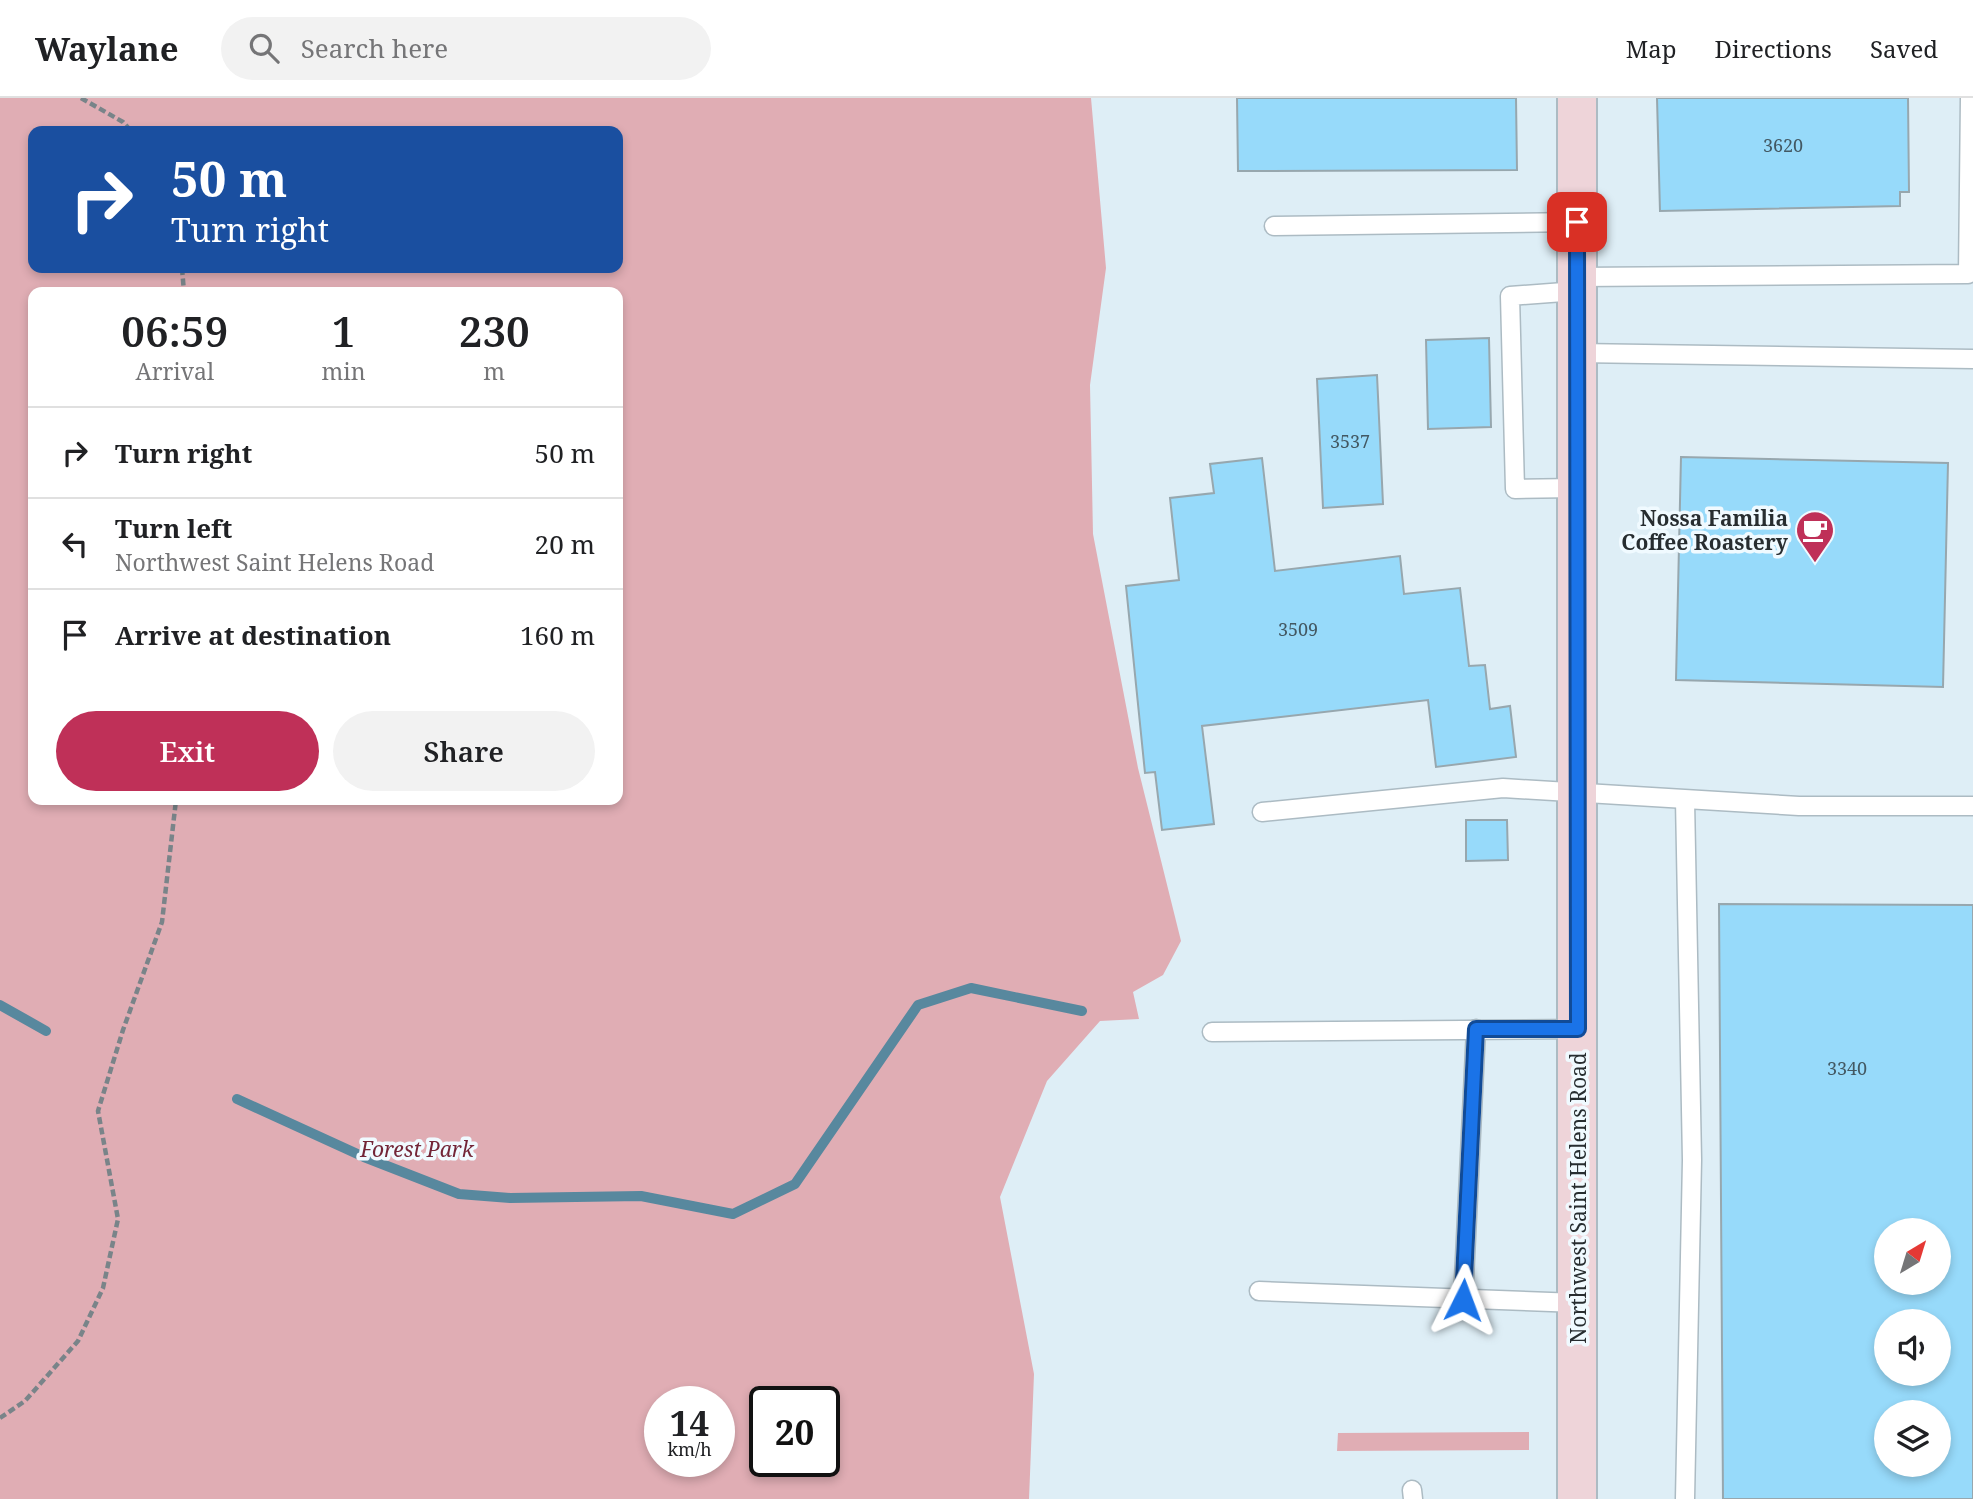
<!DOCTYPE html>
<html lang="en">
<head>
<meta charset="utf-8">
<style>
  body { margin:0; font-family:"Noto Serif",serif; background:#f2f2f2; color:#202124; height:100vh; display:flex; flex-direction:column; font-size:26px; white-space:nowrap }
  * { box-sizing:border-box; margin:0 }
  p { font-size:23px; color:#757577 }
  .icon { flex:none; width:38px; height:38px; fill:none; stroke:currentColor; stroke-width:2; stroke-linecap:round; stroke-linejoin:round }
  .map { position:relative; flex:1; overflow:hidden }
  .drawer { position:absolute; left:28px; top:189px; width:595px; height:518px; display:flex; flex-direction:column; background:#fff; border-radius:14px; box-shadow:0 4px 10px #0003 }
  .drawer>* { flex:none }
  .hud { position:absolute; left:28px; top:28px; width:595px; height:147px; border-radius:14px; box-shadow:0 4px 10px #0003; background:#1a4fa0; color:#fff; overflow:hidden }
  .needle { width:46px; rotate:38deg }
  .fabs { position:absolute; left:1874px; top:1120px; display:grid; gap:14px }
  .fabs a { display:grid; place-items:center; width:77px; height:77px; border-radius:50%; background:#fff; box-shadow:0 4px 10px #0003; font-size:35px }
  .speed { position:absolute; left:644px; top:1288px; display:flex; gap:14px; font-size:35px; font-weight:700; text-align:center }
  .speed>* { display:grid; place-content:center; width:91px; height:91px; border-radius:50%; background:#fff; box-shadow:0 4px 10px #0003; line-height:1 }
  .speed small { font-size:18px; font-weight:400 }
  .speed .limit { border:4px solid #111; border-radius:10px; background:#fff; color:#111 }
  .pin { position:absolute; display:grid; place-items:center; width:60px; height:60px; color:#fff; margin:-30px; border-radius:14px; box-shadow:0 4px 10px #0006 }
  .me { position:absolute; width:77px; margin:-38px; rotate:3deg; stroke-linejoin:round; filter:drop-shadow(0 0 5px #0008) }
  .turn { display:flex; align-items:center; gap:24px; height:147px; padding:0 28px; font-size:32px }
  .turn .icon { width:91px; height:91px; stroke-width:2.5 }
  .turn b { display:block; font-size:49px; line-height:60px }
  .eta { display:flex; justify-content:space-evenly; align-items:center; height:119px; text-align:center }
  .eta b { font-size:42px; font-weight:600; line-height:49px }
  .action { display:flex; gap:14px; margin-top:auto; padding:14px 28px }
  .action a { flex:1; height:80px; border-radius:42px; background:#bf3058; color:#fff; font-size:28px; font-weight:600; line-height:80px; text-align:center }
  .action a+a { background:#f2f2f2; color:#202124 }
  ul { padding:0; list-style:none }
  li { display:flex; align-items:center; gap:21px; height:91px; padding:0 28px; border-top:2px solid #e0e0e0 }
  li div { flex:1 }
  li b { display:block; font-size:26px }
  li em { font-style:normal }
  header { display:flex; align-items:center; gap:42px; box-sizing:border-box; height:98px; padding:0 35px; background:#fff; border-bottom:2px solid #e0e0e0 }
  header strong { font-size:33px }
  nav { display:flex; gap:38px; margin-inline-start:auto; font-size:24px }
  .search { width:490px; height:63px; background:#f2f2f2; display:flex; align-items:center; gap:18px; box-sizing:border-box; padding:0 24px; border-radius:38px; color:#757577; font-size:26px }
  .map>svg:first-child { display:block }
  .green { fill:#e0adb4; fill-rule:evenodd }
  .lines { fill:none; stroke-linecap:round; stroke-linejoin:round }
  .stream { stroke:#58889e; stroke-width:10 }
  .building { fill:#97dafa; stroke:#97a7ae; stroke-width:2; fill-rule:evenodd }
  .lane-casing { stroke:#acbbc3; stroke-width:21 }
  .secondary-casing { stroke:#acbbc3; stroke-width:42 }
  .path { stroke:#798489; stroke-width:4.5; stroke-dasharray:7 3.5; stroke-linecap:butt }
  .lane { stroke:#fff; stroke-width:18 }
  .secondary { stroke:#eed4d9; stroke-width:38 }
  .route-casing { stroke:#114b97; stroke-width:18 }
  .route { stroke:#1a73e8; stroke-width:12 }
  .labels { text-anchor:middle; dominant-baseline:central; stroke-width:7; stroke-linejoin:round; paint-order:stroke }
  .number-label { font-size:18px; fill:#435862 }
  .poi-label { font-size:21px; font-weight:bold; fill:#272d30; stroke:#f0faff; text-anchor:end }
  .park-label { font-size:21px; font-style:italic; fill:#732537; stroke:#f0faff }
  .street-label { font-size:21px; fill:#272d30; stroke:#f0faff }
</style>
</head>
<body>
<header>
<strong>Waylane</strong>
<div class="search"><svg class="icon" aria-label="search" viewBox="0 0 24 24"><circle cx="10" cy="10" r="6"/><path d="M15 15l6 6"/></svg>Search here</div>
<nav><a>Map</a><a>Directions</a><a>Saved</a></nav>
</header>
<div class="map">
<svg width="1973" height="1401" viewBox="0 0 1973 1401">
  <rect width="100%" height="100%" fill="#deeef6"/>
  <g class="green">
    <path d="M0 0H1091L1106 170 1090 287 1093 436 1138 670 1181 843 1163 877 1133 894 1139 921 1100 923 1047 983 1000 1099 1034 1276 1029 1401H0ZM33 33H618V170H33ZM33 194H618V702H33ZM660 1304H719V1363H660ZM765 1304H824V1363H765Z"/>
    <polygon points="1529,1334 1529,1352 1337,1353 1338,1335"/>
  </g>
  <g class="lines">
    <g class="stream">
      <polyline points="0,907 46,933"/>
      <polyline points="237,1001 364,1059 459,1096 510,1100 641,1098 733,1116 795,1086 918,907 971,890 1082,913"/>
    </g>
  </g>
  <g class="building">
    <polygon points="1237,0 1516,0 1517,72 1238,73"/>
    <polygon points="1657,0 1908,0 1909,94 1900,94 1900,108 1660,113"/>
    <polygon points="1489,240 1491,329 1428,331 1426,242"/>
    <polygon points="1377,277 1383,406 1323,410 1317,281"/>
    <polygon points="1681,359 1948,365 1943,589 1676,582"/>
    <polygon points="1262,360 1275,473 1400,458 1404,496 1460,490 1469,568 1485,567 1490,611 1510,608 1516,659 1436,669 1428,602 1202,628 1214,726 1162,732 1155,674 1145,675 1126,488 1179,482 1170,400 1214,395 1210,366"/>
    <polygon points="1466,722 1507,722 1508,762 1466,763"/>
    <path d="M1719 806 1973 807V1401H1723ZM1886 1132H1939V1185H1886ZM1886 1223H1939V1276H1886ZM1886 1314H1939V1367H1886Z"/>
  </g>
  <g class="lines">
    <defs>
      <g id="lane">
        <polyline points="1274,128 1577,124"/>
        <polyline points="1577,179 1968,176 1970,0"/>
        <polyline points="1577,193 1510,198 1515,391 1577,390"/>
        <polyline points="1577,255 1973,261"/>
        <polyline points="1685,702 1692,1062 1685,1401"/>
        <polyline points="1262,714 1503,690 1799,708 1973,708"/>
        <polyline points="1212,934 1578,931"/>
        <polyline points="1259,1193 1578,1205"/>
        <polyline points="1463,1202 1476,931"/>
        <polyline points="1412,1392 1413,1401"/>
      </g>
      <polyline id="secondary" points="1577,0 1577,1401"/>
    </defs>
    <use href="#lane" class="lane-casing"/>
    <use href="#secondary" class="secondary-casing"/>
    <g class="path">
      <polyline points="81,0 123,24 131,33"/>
      <polyline points="182,170 184,194"/>
      <polyline points="0,1320 25,1303 78,1243 103,1190 118,1121 98,1013 123,932 162,824 176,702"/>
    </g>
    <use href="#lane" class="lane"/>
    <use href="#secondary" class="secondary"/>
  </g>
  <g class="lines">
    <defs>
      <polyline id="route" points="1463,1202 1476,931 1578,931 1577,124"/>
    </defs>
    <use href="#route" class="route-casing"/>
    <use href="#route" class="route"/>
  </g>
  <defs>
    <symbol id="cafe-pin" viewBox="-11 -11 22 30"><path d="M0 17L-7.5 6A9.5 9.5 0 1 1 7.5 6Z" fill="#bf3058" stroke="#f0faff"/><path d="M-5.5-4.5H6V0H3Q3 3.5 0 3.5H-2.5Q-5.5 3.5-5.5 0ZM3-3.2v2h1.7v-2ZM-6 4.5H4V6H-6Z" fill="#fff"/></symbol>
  </defs>
  <g fill-rule="evenodd">
    <use href="#cafe-pin" x="1793" y="410" width="44" height="60"/>
  </g>
  <g class="labels">
    <g class="number-label">
      <text x="1783" y="47">3620</text>
      <text x="1350" y="343">3537</text>
      <text x="1298" y="531">3509</text>
      <text x="1847" y="970">3340</text>
    </g>
    <g class="poi-label">
      <text x="1788" y="420">Nossa Familia<tspan x="1788" dy="24">Coffee Roastery</tspan></text>
    </g>
    <g class="park-label">
      <text x="417" y="1051">Forest Park</text>
    </g>
    <g class="street-label">
      <text transform="translate(1578 1100) rotate(-90)">Northwest Saint Helens Road</text>
    </g>
  </g>
</svg>
<div class="fabs">
<a><svg class="needle" viewBox="-14 -14 28 28"><path d="M0-13l5 13h-10z" fill="#e53935"/><path d="M0 13l5-13h-10z" fill="#757577"/></svg></a>
<a><svg class="icon" aria-label="sound" viewBox="0 0 24 24"><path d="M4 9h4l5-4v14l-5-4H4zM17 9q2 3 0 6"/></svg></a>
<a><svg class="icon" aria-label="layers" viewBox="0 0 24 24"><path d="M12 4l9 5-9 5-9-5zM3 14l9 5 9-5"/></svg></a>
</div>
<div class="speed"><div>14<small>km/h</small></div><div class="limit">20</div></div>
<div class="pin" style="left:1577px;top:124px;background:#d93025"><svg class="icon" aria-label="arrive" viewBox="0 0 24 24"><path d="M6 21V4h12l-3 4 3 4H6"/></svg></div>
<svg class="me" style="left:1463px;top:1202px" viewBox="-20 -20 40 40"><path d="M0-17L14 15 0 8-14 15z" fill="#1a73e8" stroke="#fff" stroke-width="4"/></svg>
<div class="hud">
<div class="turn"><svg class="icon" aria-label="right" viewBox="0 0 24 24"><path d="M7 20v-9h11M14 6l5 5-5 5"/></svg><div><b>50 m</b>Turn right</div></div>
</div>
<section class="drawer">
<div class="eta">
<div><b>06:59</b><p>Arrival</p></div>
<div><b>1</b><p>min</p></div>
<div><b>230</b><p>m</p></div>
</div>
<ul>
<li><svg class="icon" aria-label="right" viewBox="0 0 24 24"><path d="M7 20v-9h11M14 6l5 5-5 5"/></svg><div><b>Turn right</b></div><em>50 m</em></li>
<li><svg class="icon" aria-label="left" viewBox="0 0 24 24"><path d="M17 20v-9H6M10 6l-5 5 5 5"/></svg><div><b>Turn left</b><p>Northwest Saint Helens Road</p></div><em>20 m</em></li>
<li><svg class="icon" aria-label="arrive" viewBox="0 0 24 24"><path d="M6 21V4h12l-3 4 3 4H6"/></svg><div><b>Arrive at destination</b></div><em>160 m</em></li>
</ul>
<div class="action"><a>Exit</a><a>Share</a></div>
</section>
</div>
</body>
</html>
